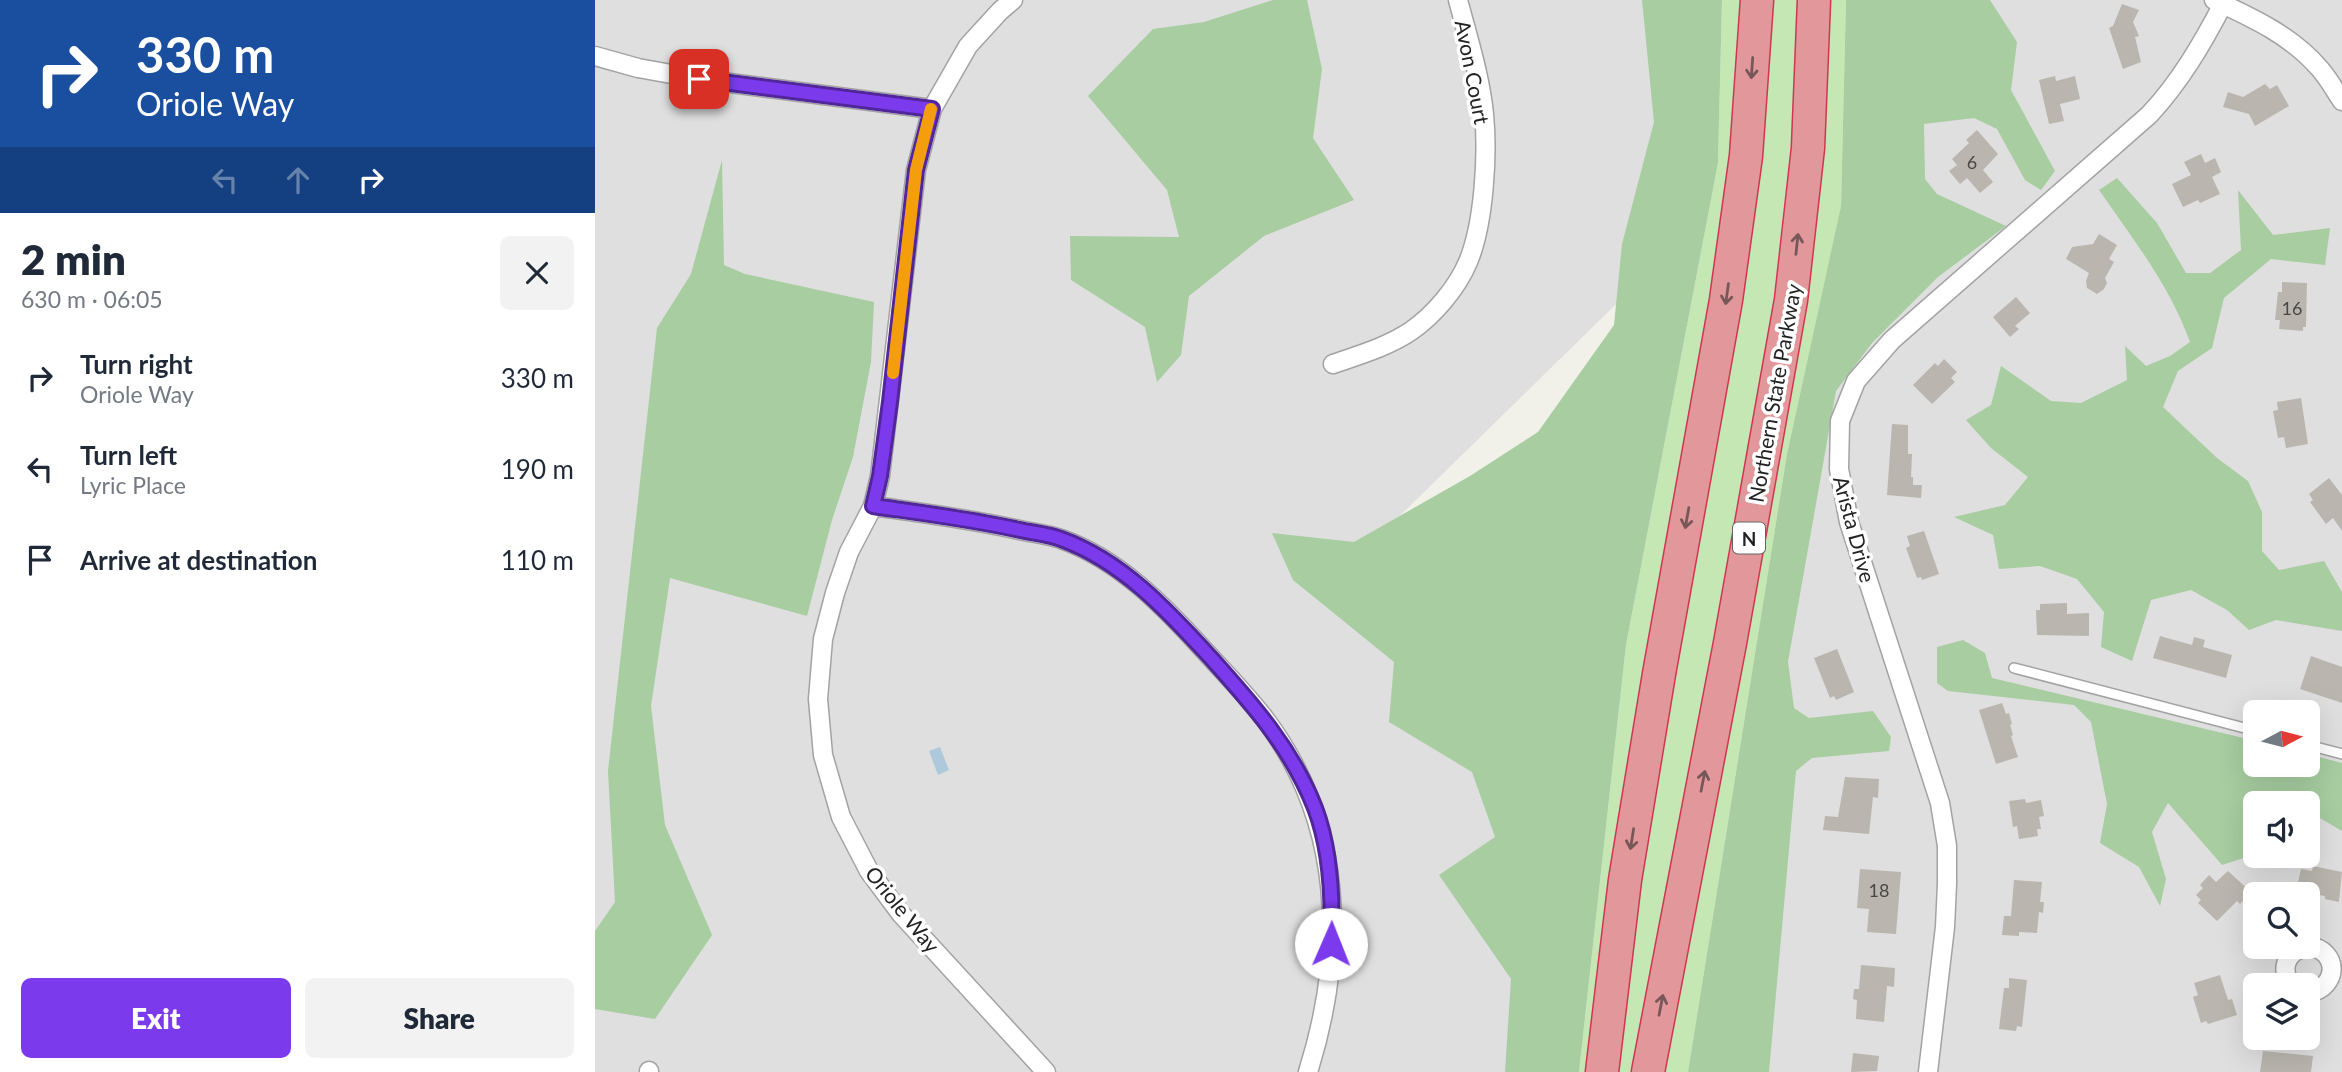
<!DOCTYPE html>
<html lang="en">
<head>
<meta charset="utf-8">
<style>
  body { margin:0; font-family:Lato,sans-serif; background:#f2f2f3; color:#1f2937; height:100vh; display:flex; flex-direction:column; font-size:26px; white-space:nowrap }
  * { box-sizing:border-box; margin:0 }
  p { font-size:23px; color:#747a83 }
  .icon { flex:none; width:38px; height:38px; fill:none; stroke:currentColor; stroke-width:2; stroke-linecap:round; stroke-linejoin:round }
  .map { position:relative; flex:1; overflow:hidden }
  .drawer { display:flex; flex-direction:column; background:#fff; width:595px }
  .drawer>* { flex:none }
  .guide { background:#1a4fa0; color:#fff; overflow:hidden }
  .needle { width:46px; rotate:83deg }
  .buttons { position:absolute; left:1648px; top:700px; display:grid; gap:14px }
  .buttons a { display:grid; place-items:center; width:77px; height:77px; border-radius:10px; background:#fff; box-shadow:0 7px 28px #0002; font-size:35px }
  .pin { position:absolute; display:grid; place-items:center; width:60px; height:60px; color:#fff; margin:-30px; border-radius:14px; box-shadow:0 4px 10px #0006 }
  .me { position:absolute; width:77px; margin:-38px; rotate:1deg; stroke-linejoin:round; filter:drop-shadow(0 0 5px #0008) }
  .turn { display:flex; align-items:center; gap:24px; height:147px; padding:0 21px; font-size:32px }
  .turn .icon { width:91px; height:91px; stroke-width:2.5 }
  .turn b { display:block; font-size:49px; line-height:60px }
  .lanes { display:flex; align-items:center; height:66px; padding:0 21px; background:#0003; justify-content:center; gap:35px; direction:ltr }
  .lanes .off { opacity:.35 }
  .round { display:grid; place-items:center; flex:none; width:74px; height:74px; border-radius:10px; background:#f2f2f3 }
  .headline { display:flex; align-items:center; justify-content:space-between; height:119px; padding:0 21px }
  h1 { font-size:42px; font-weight:800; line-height:52px }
  .cta { display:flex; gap:14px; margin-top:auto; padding:14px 21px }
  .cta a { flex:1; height:80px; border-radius:10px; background:#7c3aed; color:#fff; font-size:28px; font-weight:800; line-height:80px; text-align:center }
  .cta a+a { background:#f2f2f3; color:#1f2937 }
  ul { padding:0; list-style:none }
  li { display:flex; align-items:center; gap:21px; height:91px; padding:0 21px }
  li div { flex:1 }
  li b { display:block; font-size:26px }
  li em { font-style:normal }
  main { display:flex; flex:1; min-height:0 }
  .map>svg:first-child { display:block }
  .residential { fill:#dfdfdf; fill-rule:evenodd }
  .grass { fill:#c5e7b4 }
  .forest { fill:#a7cda1 }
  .water { fill:#adc9db }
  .building { fill:#bab6af }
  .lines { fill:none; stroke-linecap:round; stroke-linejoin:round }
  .service-casing { stroke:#a3a3a3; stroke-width:12 }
  .minor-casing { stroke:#a3a3a3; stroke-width:21 }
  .motorway-casing { stroke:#cf3652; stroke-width:35 }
  .service { stroke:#fff; stroke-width:9 }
  .minor { stroke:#fff; stroke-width:18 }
  .motorway { stroke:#e2989a; stroke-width:32 }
  .oneway { stroke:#785758 }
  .route-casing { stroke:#51269a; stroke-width:18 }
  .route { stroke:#7c3aed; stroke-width:12 }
  .slow { stroke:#f59e0b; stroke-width:12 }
  .labels { text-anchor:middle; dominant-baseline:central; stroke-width:7; stroke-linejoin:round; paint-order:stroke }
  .number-label { font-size:18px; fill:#484745 }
  .shield { fill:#fff; stroke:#646464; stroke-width:2 }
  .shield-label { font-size:19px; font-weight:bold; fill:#222 }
  .street-label { font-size:21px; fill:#222; stroke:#fff }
</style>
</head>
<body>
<main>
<section class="drawer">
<div class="guide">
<div class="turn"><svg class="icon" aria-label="right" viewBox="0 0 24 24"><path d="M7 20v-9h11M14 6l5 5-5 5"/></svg><div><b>330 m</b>Oriole Way</div></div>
<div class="lanes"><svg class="icon off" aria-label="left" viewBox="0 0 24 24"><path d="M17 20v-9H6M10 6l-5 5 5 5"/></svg><svg class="icon off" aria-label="ahead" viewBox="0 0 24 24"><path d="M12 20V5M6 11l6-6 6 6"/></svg><svg class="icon" aria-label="right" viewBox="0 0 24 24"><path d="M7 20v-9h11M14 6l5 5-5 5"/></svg></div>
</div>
<div class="headline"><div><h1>2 min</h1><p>630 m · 06:05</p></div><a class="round"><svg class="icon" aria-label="close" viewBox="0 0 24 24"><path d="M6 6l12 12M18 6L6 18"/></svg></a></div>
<ul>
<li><svg class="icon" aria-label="right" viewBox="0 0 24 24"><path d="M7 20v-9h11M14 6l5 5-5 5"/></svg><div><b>Turn right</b><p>Oriole Way</p></div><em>330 m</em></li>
<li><svg class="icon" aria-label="left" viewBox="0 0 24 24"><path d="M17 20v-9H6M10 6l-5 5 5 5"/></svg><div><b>Turn left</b><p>Lyric Place</p></div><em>190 m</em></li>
<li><svg class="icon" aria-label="arrive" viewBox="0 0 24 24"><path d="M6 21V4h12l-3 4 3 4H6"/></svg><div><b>Arrive at destination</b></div><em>110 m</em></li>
</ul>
<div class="cta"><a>Exit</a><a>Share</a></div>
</section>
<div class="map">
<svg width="1747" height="1072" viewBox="0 0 1747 1072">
  <rect width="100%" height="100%" fill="#f1f0e9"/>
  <g class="residential">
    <polygon points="0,0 1088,0 1061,265 771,549 977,904 971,1072 0,1072"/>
    <path d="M1264 0H1747V1072H1143L1157 678 1258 184ZM1661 712H1713V765H1661ZM1661 803H1713V856H1661ZM1661 894H1713V947H1661ZM1661 985H1713V1038H1661Z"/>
  </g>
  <g class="grass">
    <polygon points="1127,0 1150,0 1134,211 999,1072 984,1072 1031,645 1123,163"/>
    <polygon points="1175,0 1207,0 1206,52 1177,313 1047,1032 1042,1072 1018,1072 1058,776 1146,308 1175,55"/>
    <polygon points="1231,0 1251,0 1246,207 1192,454 1093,1072 1065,1072 1204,328 1224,193"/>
  </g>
  <g class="forest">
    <polygon points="678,0 712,0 727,69 718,138 759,200 669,236 594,296 586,355 562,382 550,327 476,280 475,236 584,237 572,190 493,96 558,29 609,22"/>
    <polygon points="1047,0 1127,0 1123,163 1031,645 984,1072 910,1072 916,979 844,875 900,837 877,772 794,722 799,662 698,580 677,533 759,542 875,476 943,432 1019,325 1027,244 1059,122"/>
    <polygon points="1251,0 1395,0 1422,42 1416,90 1460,171 1446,190 1430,180 1402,129 1379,118 1329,124 1330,179 1342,194 1411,226 1343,277 1277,343 1241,391 1193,662 1199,708 1214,718 1278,711 1296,737 1294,751 1217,758 1201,771 1174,1072 1093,1072 1192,454 1246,206"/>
    <polygon points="127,160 129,265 150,274 279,302 276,362 258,457 237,520 212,616 75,578 56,706 70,825 117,935 60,1019 0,1009 0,931 20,902 13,771 62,328 96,274"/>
    <path d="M1522 178 1562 223 1591 273H1615L1646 250 1643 190 1678 235 1735 228 1730 265 1676 259 1629 298 1617 348 1583 371 1568 407 1622 458 1653 481 1667 512V551L1684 570 1729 561 1747 592V631L1681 620 1654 630 1632 610 1596 590 1556 600 1537 661 1506 647 1509 612 1482 579 1445 566 1404 569 1398 535 1359 517 1410 505 1433 477 1396 448 1371 420 1396 405 1406 366 1456 401 1486 403 1532 380 1530 346 1551 366 1575 356 1595 342C1575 286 1538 239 1504 190Z"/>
    <polygon points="1368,640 1390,653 1397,678 1661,741 1661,765 1713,765 1713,754 1747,763 1747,831 1713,811 1713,803 1661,803 1661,854 1627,865 1573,803 1557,832 1571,879 1565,906 1544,867 1505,843 1512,804 1496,722 1479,705 1353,691 1342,683 1342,647"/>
  </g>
  <polygon class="water" points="345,747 354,770 343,775 334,751"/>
  <g class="building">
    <polygon points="1527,4 1544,10 1538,22 1544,36 1540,37 1546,62 1528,69 1514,28 1518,26"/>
    <polygon points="1460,76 1461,81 1480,76 1485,99 1465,104 1469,121 1454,124 1444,80"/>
    <polygon points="1670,84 1675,89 1682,85 1694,106 1660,126 1654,114 1628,107 1633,92 1648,97"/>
    <polygon points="1382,130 1403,154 1388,170 1398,182 1385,193 1372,178 1365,184 1354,171 1362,165 1357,159 1374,143 1371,140"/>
    <polygon points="1606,154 1610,163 1620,158 1626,172 1617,177 1625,194 1605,203 1603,200 1588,207 1577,184 1596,175 1589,162"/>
    <polygon points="1504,234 1522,245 1514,259 1519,262 1510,278 1512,283 1509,289 1502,294 1492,288 1491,281 1494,273 1471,259 1477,247 1498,244"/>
    <polygon points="1687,282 1712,283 1711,327 1708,327 1708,331 1684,329 1685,320 1680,320 1683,292 1687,292"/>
    <polygon points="1421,297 1435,313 1420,326 1424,329 1415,337 1398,317"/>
    <polygon points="1349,359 1362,372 1356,378 1360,382 1337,404 1318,385 1340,363 1343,366"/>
    <polygon points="1706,398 1713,444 1691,448 1689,437 1683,438 1678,411 1683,410 1682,402"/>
    <polygon points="1297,424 1313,425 1313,454 1317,454 1316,477 1318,477 1318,485 1327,485 1326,498 1292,495"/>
    <polygon points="1734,478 1747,495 1747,531 1738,518 1731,524 1715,502 1718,500 1714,494"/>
    <polygon points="1329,531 1344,574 1327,580 1326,577 1322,578 1311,548 1315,546 1312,536"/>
    <polygon points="1472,603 1472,614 1494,613 1494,636 1442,635 1441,610 1445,610 1445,604"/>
    <polygon points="1565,636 1597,645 1599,637 1610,640 1608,647 1637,655 1631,678 1558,658"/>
    <polygon points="1242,649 1259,692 1241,700 1239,696 1235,698 1219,658"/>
    <polygon points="1716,656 1747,667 1747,703 1705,689"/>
    <polygon points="1407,703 1411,714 1414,713 1417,724 1415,725 1418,735 1416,736 1423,757 1401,764 1384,710"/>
    <polygon points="1250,777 1284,779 1283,798 1278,797 1274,834 1228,830 1230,816 1243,817"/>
    <polygon points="1430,799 1431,803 1446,800 1449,816 1444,817 1446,829 1442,829 1443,836 1424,839 1422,826 1418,827 1414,801"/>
    <polygon points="1718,866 1747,872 1744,902 1730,899 1730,896 1701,891 1706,869 1717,871"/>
    <polygon points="1265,869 1306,872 1301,934 1272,932 1274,909 1262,908"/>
    <polygon points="1633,871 1656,892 1645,904 1642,901 1622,921 1603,903 1606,900 1601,895 1608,888 1605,885 1614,875 1621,882"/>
    <polygon points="1419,880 1447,882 1445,902 1449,902 1448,913 1444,912 1442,933 1424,932 1424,936 1407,935 1409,916 1416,916"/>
    <polygon points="1266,965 1300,968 1299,987 1292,986 1289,1022 1261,1019 1262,1000 1258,999 1259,989 1264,989"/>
    <polygon points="1625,975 1633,1000 1637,999 1642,1015 1613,1024 1611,1021 1606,1023 1598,997 1603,995 1599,983"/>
    <polygon points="1414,978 1432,980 1427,1027 1422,1026 1421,1031 1404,1029 1409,988 1414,988"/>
    <polygon points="1668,1051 1718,1056 1716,1072 1665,1072"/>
    <polygon points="1258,1053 1284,1056 1282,1071 1256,1072"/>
  </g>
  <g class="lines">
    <defs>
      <g id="service">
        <polyline points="1419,668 1661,731"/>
        <polyline points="1713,745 1747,754"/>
      </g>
      <g id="minor">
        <polyline points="418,0 405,11 373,46 337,109 321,170 285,476 278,506 254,552 240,593 228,639 223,699 228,755 246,817 274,871 306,914 451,1072"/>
        <path d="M1619 0C1658 18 1697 36 1725 69 1734 79 1740 91 1747 101"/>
        <polyline points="0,56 43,68 104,79 337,109"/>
        <path d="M738 364C764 355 792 347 816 331 839 315 862 288 873 262 889 224 893 155 889 114 885 75 873 38 863 0"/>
        <path d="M278 506C327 513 376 519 424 530 438 533 453 534 466 539 523 559 567 604 607 648 628 671 651 694 670 719 749 824 751 951 713 1072"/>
        <path d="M1713 946C1745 950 1744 988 1713 993"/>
        <path d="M1696 985C1685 969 1691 952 1710 947"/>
        <polyline points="54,1071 54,1072"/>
        <path d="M1333 1072 1350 927 1352 884V846L1345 803 1254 522 1244 469 1245 421 1261 381 1297 340 1554 115C1585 82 1607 44 1628 4"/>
      </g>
      <g id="motorway">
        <polyline points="1007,1072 1030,880 1064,674 1131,300 1151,156 1162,0"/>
        <polyline points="1053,1072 1135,643 1196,300 1213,148 1219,0"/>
      </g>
    </defs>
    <use href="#service" class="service-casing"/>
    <use href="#minor" class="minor-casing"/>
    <use href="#motorway" class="motorway-casing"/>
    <use href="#service" class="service"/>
    <use href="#minor" class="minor"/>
    <use href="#motorway" class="motorway"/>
  </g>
  <defs><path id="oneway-shaft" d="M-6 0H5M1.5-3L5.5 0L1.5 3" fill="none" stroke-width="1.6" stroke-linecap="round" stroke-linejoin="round" transform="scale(1.75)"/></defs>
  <g class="oneway">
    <use href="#oneway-shaft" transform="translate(1157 68) rotate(94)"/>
    <use href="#oneway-shaft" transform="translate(1202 244) rotate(-84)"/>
    <use href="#oneway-shaft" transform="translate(1132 294) rotate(98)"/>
    <use href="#oneway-shaft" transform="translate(1092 518) rotate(100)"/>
    <use href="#oneway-shaft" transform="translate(1108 781) rotate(-79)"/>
    <use href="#oneway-shaft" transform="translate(1037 839) rotate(99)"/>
    <use href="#oneway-shaft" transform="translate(1066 1005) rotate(-79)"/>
  </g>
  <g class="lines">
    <defs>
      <path id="route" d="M104 79 337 109 321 170 295 402 285 476 278 506C327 513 376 519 425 530 438 533 453 534 466 539 527 561 572 610 615 657 657 704 696 747 720 808 736 850 738 900 736 944"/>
    </defs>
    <use href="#route" class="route-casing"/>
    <use href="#route" class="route"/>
    <polyline class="slow" points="298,373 321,170 336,109"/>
  </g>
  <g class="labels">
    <g class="number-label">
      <text x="1377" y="162">6</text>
      <text x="1697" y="308">16</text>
      <text x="1284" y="890">18</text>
    </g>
    <rect class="shield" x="1138" y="522.5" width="32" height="31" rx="5"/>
    <g class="shield-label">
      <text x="1154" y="538">N</text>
    </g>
    <g class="street-label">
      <text transform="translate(878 72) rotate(79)">Avon Court</text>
      <text transform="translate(1179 393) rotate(-80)">Northern State Parkway</text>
      <text transform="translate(1260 529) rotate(75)">Arista Drive</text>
      <text transform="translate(308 909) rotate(51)">Oriole Way</text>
    </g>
  </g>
</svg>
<div class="buttons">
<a><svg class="needle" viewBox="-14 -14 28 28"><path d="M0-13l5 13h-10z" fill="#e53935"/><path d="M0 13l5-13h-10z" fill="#747a83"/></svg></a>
<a><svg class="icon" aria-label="sound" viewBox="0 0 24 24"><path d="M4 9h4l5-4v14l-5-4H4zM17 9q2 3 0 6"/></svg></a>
<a><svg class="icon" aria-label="search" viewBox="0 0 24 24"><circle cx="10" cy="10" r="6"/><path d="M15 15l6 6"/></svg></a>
<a><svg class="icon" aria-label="layers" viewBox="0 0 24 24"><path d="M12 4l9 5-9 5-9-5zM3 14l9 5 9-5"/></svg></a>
</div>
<div class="pin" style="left:104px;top:79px;background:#d93025"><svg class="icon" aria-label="arrive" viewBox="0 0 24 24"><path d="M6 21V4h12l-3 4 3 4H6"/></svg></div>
<svg class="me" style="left:736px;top:944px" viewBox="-20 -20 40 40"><circle r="19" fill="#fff"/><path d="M0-13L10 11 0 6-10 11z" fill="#7c3aed"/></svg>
</div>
</main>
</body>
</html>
